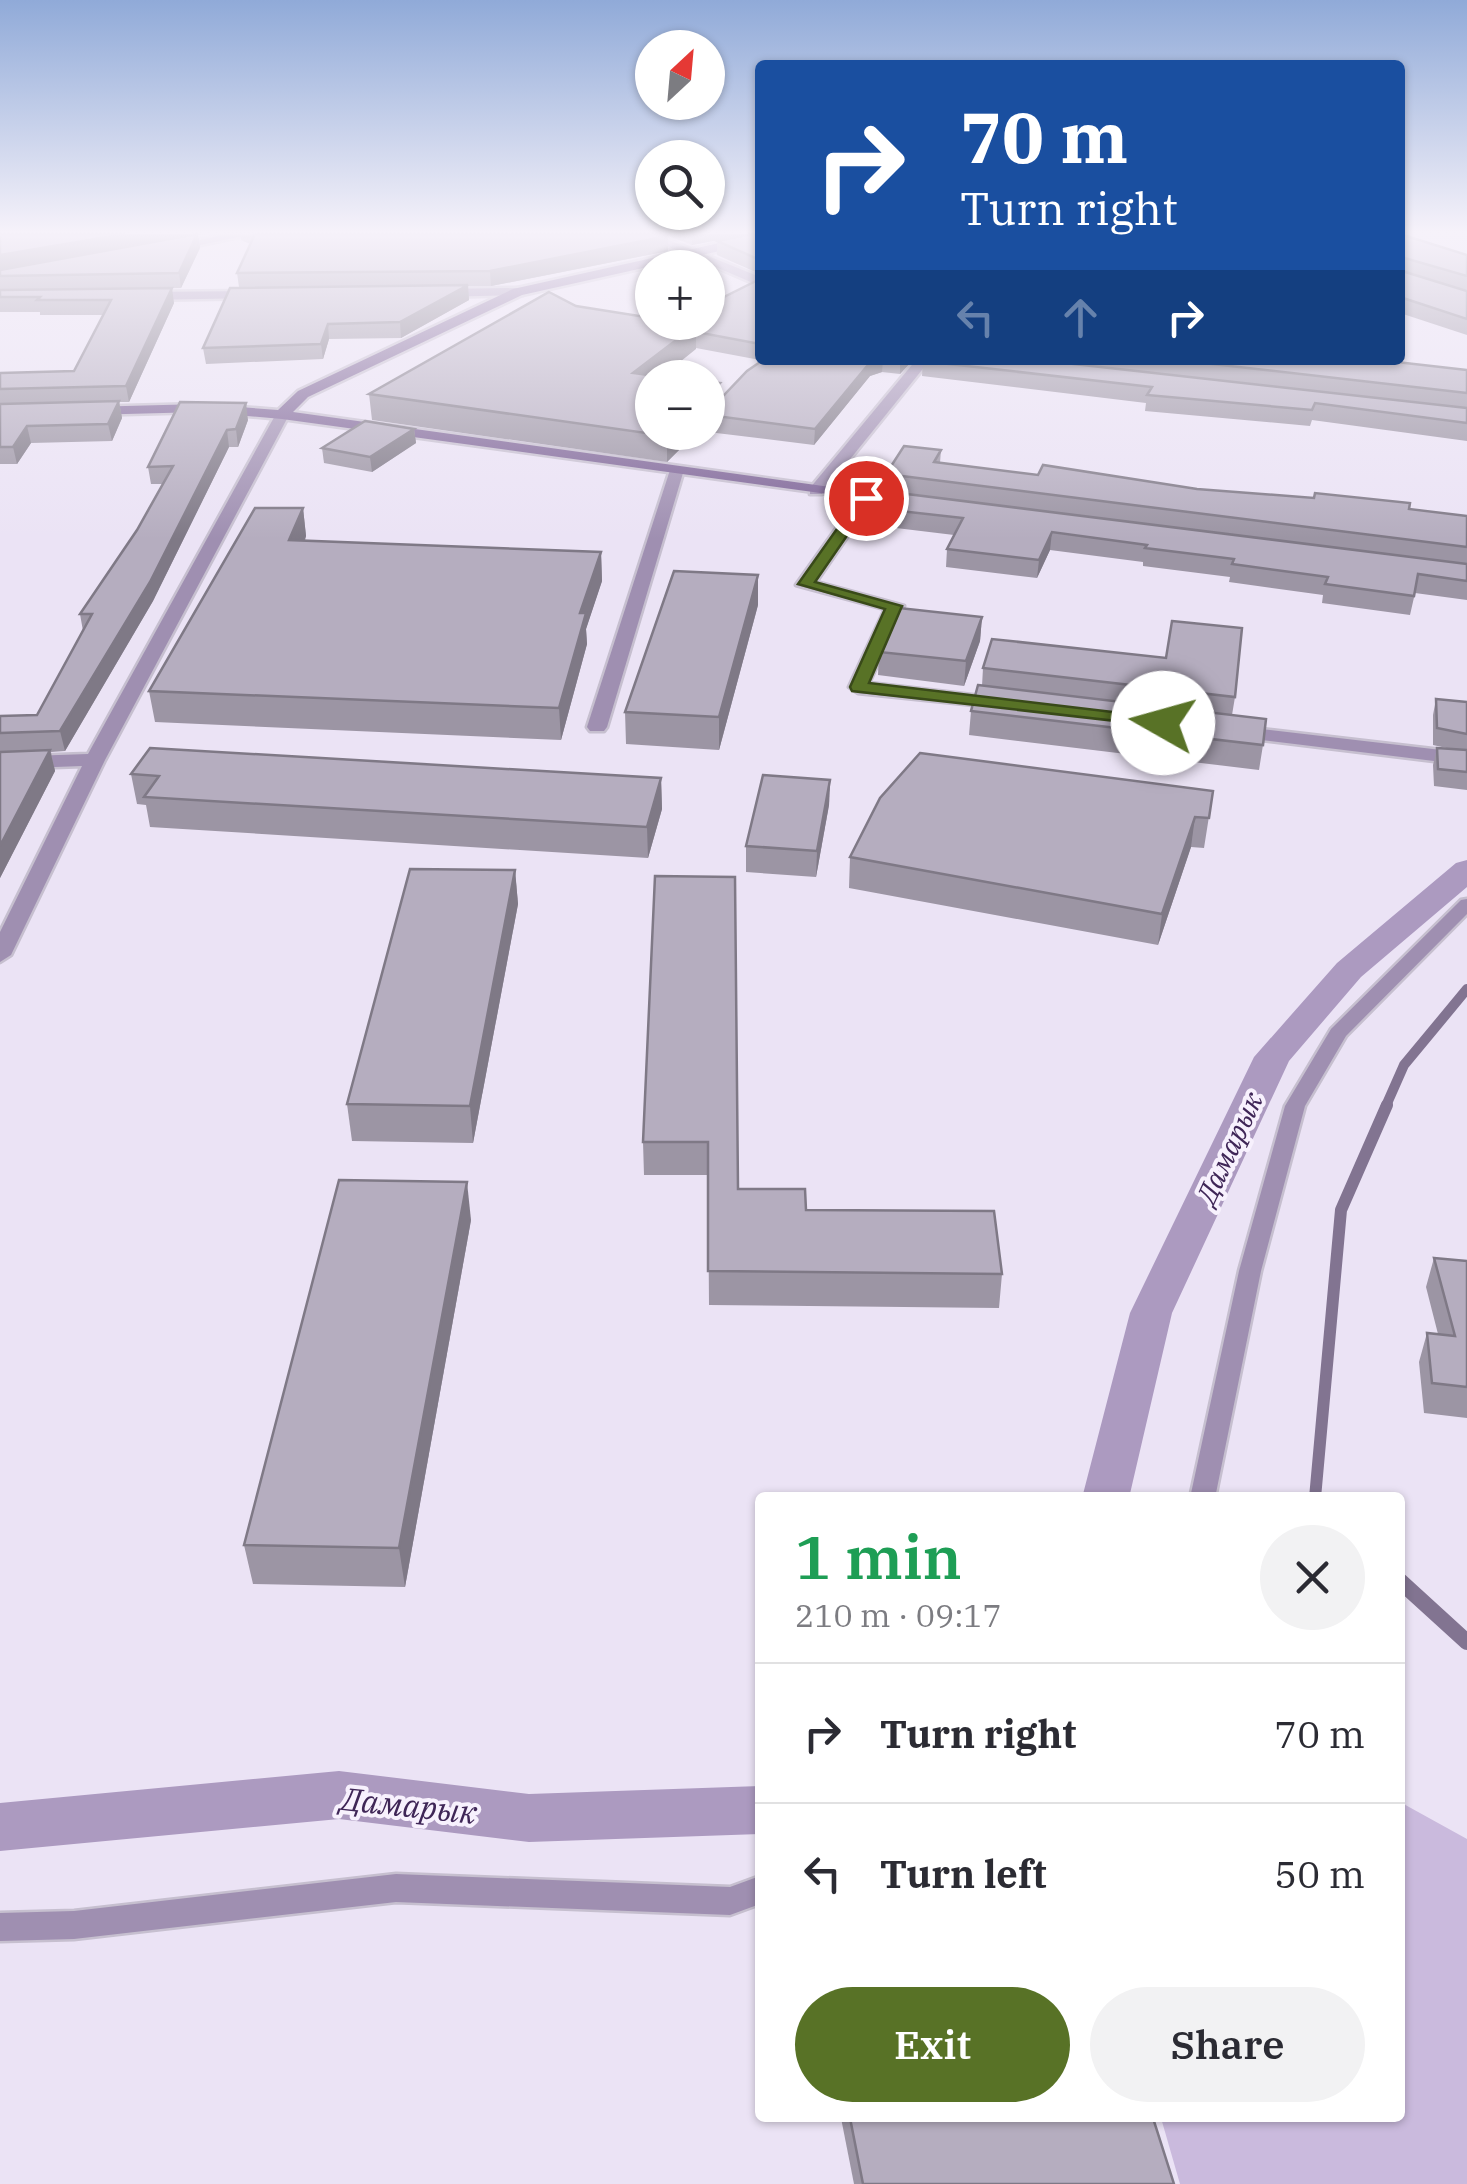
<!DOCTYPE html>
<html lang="en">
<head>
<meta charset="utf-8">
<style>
  body { margin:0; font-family:"IBM Plex Serif",serif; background:#f2f2f3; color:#2b2b33; height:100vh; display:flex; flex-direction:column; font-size:38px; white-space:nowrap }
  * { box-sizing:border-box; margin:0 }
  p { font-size:32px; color:#7c7c81 }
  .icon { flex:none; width:55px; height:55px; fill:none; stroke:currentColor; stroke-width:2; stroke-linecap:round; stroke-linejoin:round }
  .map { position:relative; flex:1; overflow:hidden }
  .panel { position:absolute; left:755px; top:1492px; width:650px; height:630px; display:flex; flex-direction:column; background:#fff; border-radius:10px; box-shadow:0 2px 8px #0004 }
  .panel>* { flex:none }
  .hud { position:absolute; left:755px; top:60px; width:650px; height:305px; border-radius:10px; box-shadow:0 2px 8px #0004; background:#1a4fa0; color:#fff; overflow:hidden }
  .needle { width:65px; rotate:26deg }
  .tools { position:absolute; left:635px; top:30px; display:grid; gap:20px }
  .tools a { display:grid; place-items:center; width:90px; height:90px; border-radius:50%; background:#fff; box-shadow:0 2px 8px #0004; font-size:50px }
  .pin { position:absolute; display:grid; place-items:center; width:85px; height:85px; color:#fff; margin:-42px; border:5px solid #fff; border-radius:50%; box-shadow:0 2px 10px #0007 }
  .me { position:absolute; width:110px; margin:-55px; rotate:277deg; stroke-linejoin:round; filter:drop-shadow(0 0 8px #0008) }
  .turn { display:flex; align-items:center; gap:35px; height:210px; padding:0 40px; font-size:45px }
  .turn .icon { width:130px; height:130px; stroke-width:2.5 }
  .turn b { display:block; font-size:70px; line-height:85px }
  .lanes { display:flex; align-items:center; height:95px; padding:0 40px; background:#0003; justify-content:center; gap:50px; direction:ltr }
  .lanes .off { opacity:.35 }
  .round { display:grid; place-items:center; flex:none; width:105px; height:105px; border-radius:52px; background:#f2f2f3 }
  .head { display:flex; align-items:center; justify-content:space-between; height:170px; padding:0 40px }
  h1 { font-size:60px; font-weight:600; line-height:75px; color:#1e9e55 }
  .action { display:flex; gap:20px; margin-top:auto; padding:20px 40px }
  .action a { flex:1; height:115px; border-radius:60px; background:#587226; color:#fff; font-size:40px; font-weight:600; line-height:115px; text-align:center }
  .action a+a { background:#f2f2f3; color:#2b2b33 }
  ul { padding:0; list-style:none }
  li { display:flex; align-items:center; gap:30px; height:140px; padding:0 40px; border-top:2px solid #e1e1e2 }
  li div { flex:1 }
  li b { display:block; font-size:38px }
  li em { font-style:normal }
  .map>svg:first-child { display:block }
  .green { fill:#cabadd }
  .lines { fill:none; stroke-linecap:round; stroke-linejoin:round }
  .stream-far2 { stroke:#827491; stroke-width:10 }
  .stream-far1 { stroke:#827491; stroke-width:12 }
  .stream { stroke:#827491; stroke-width:16 }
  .canal { fill:#ac9ac0; fill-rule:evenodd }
  .lane-casing { stroke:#c6bfcf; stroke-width:5 }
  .street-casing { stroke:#c6bfcf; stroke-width:5 }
  .secondary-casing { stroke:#c6bfcf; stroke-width:5 }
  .lane { fill:#9f8fb1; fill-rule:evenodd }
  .street { fill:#9f8fb1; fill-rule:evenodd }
  .secondary { fill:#7d6496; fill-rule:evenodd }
  .wall { fill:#9c95a4 }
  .shaded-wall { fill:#7f7986 }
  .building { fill:#b5adbf; stroke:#7f7986; stroke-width:2.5 }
  .route { fill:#587226; stroke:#394a19; stroke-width:2.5 }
  .labels { text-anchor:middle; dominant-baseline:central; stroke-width:8; stroke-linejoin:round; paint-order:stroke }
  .water-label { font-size:28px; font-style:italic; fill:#3f2657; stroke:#f7f1fd }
  .near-water-label { font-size:32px; font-style:italic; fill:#3f2657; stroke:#f7f1fd }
</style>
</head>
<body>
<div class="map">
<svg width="1467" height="2184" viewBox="0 0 1467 2184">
  <rect width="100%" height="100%" fill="#ebe3f5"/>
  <polygon class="green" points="1400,1802 1467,1839 1467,2184 1180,2184 1161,2118 1400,2118"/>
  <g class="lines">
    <polyline class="stream-far2" points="1385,1108 1404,1065 1467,989"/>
    <polyline class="stream-far1" points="1315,1498 1341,1210 1387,1105"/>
    <polyline class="stream" points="1400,1581 1467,1642"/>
    <g class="canal">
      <polygon points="1467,860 1467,887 1361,977 1289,1061 1172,1313 1129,1498 1082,1498 1130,1313 1254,1057 1337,963 1456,863"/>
      <polygon points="339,1771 529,1794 760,1786 760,1834 529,1842 339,1819 0,1851 0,1803"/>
    </g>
    <defs>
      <g id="lane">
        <polygon points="1467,899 1467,914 1346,1036 1305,1106 1261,1271 1215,1498 1190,1498 1239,1271 1285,1106 1331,1029 1461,900"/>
        <polygon points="396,1874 730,1887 760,1876 760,1904 730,1915 396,1902 74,1939 0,1941 0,1913 74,1911"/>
      </g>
      <g id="street">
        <polygon points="228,234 253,234 167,252 161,248"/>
        <polygon points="639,234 654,234 760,277 760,286"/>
        <polygon points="518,288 523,295 438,297 432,293 438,289"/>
        <polygon points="258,291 263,298 143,300 137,296 143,292"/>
        <polygon points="916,360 930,360 822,494 810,494 810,488"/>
        <polygon points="277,412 289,415 105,760 11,955 0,962 0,932 82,766 0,769 0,757 88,754"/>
        <polygon points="670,470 683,473 607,727 604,731 590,731 587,727"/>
        <polygon points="866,493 874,498 816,582 904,606 869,683 1006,699 1013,701 1013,709 858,693 849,687 885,609 796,585 860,495"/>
        <polygon points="1235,726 1467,753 1467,765 1228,736 1225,732"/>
      </g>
      <polygon id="secondary" points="760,234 760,242 522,295 308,397 293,412 902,497 910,502 908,505 282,419 201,412 88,415 81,411 88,407 201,404 278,410 298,391 513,289"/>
    </defs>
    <use href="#lane" class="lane-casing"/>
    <use href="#street" class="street-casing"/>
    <use href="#secondary" class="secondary-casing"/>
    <use href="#lane" class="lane"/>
    <use href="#street" class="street"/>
    <use href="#secondary" class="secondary"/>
  </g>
  <g class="wall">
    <polygon points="0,234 198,235 200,248 181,288 122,289 174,303 129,402 119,402 122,418 112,441 31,443 17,464 0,464 0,373 74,371 103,315 40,315 40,312 0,312"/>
    <polygon points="241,234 661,234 668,251 491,286 468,286 469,300 401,338 329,339 323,359 206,364 203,348 239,287 237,273 250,244 241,240"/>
    <polygon points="663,234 749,234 692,245"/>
    <polygon points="760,234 760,274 717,255 717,241"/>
    <polygon points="1400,234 1467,255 1467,335 1400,313"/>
    <polygon points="760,279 760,360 696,348 662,376 697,432 667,462 372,420 369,394 576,306 652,322 708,322"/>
    <polygon points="761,360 913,360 900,374 882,372 870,376 814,445 708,432 708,382 720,399 763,360"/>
    <polygon points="923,360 1379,360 1467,370 1467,441 1312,420 1310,426 1145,411 1146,403 922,376"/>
    <polygon points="248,420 238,447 229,447 153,601 65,751 51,752 55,771 0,878 0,716 37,715 83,631 80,614 137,530 163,484 151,484 148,467"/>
    <polygon points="414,429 416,443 372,472 324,463 322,448"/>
    <polygon points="941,450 940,463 1038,475 1197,489 1467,516 1467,600 1415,593 1410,615 1322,603 1323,595 1229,582 1230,577 1143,566 1143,562 1050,550 1037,578 946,567 947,549 954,535 863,524 864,507 885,491 886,474"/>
    <polygon points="303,508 306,536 305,541 601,552 602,581 586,629 587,644 561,740 155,722 149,691"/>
    <polygon points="758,605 719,750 626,744 625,712"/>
    <polygon points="982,617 980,641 964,686 878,675 879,652"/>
    <polygon points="983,668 1235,697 1232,715 1263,745 1259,770 969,735 971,711 982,686"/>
    <polygon points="1436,699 1467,702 1467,790 1434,786 1433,765 1437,748 1451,749 1433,745 1433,715"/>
    <polygon points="131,774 661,778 662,809 648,858 150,827 146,805 137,804"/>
    <polygon points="830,780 829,805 816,877 746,872 746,846"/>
    <polygon points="1213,791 1204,848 1191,847 1158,945 849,888 850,857"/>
    <polygon points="515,870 518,904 473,1143 352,1141 347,1104"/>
    <polygon points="655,876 738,1189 1002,1274 999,1308 709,1305 708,1175 644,1175 643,1142"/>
    <polygon points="471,1220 405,1587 253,1584 244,1545"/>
    <polygon points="1434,1258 1467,1261 1467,1418 1424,1413 1419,1362 1427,1333 1438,1334 1426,1287"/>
    <polygon points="841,2118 1153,2118 1174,2184 854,2184"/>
  </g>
  <g class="shaded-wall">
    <polygon points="125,234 206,234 198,235 200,248 181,288 179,273 0,270 0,255"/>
    <polygon points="692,234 749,234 692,245"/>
    <polygon points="668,236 668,251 491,286 490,271"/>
    <polygon points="468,285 469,300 401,338 400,322"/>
    <polygon points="172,288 174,303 129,402 126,386"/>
    <polygon points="328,324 329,339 323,359 321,344"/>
    <polygon points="696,325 696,349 660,378 633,373"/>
    <polygon points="883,360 882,372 870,376 814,445 815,429 871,361"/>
    <polygon points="900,360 913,360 900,374"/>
    <polygon points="720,383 720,408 708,415 708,396"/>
    <polygon points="119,401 122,418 112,441 108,424"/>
    <polygon points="246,403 248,420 238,447 236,429"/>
    <polygon points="27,426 31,443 17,464 13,447"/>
    <polygon points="414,429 416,443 372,472 370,457"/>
    <polygon points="227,430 229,447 153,601 65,751 60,731"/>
    <polygon points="670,432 697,432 667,462 667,436"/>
    <polygon points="303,508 306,536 293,569 289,540"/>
    <polygon points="1052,532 1050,550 1037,578 1039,560"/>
    <polygon points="601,552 602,581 586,629 587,644 561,740 559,708 580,613"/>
    <polygon points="758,575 758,605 719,750 719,717"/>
    <polygon points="982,617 980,641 964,686 966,661"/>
    <polygon points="50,750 55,771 0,878 0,846"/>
    <polygon points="661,778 662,809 648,858 647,827"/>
    <polygon points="830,780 829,805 816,877 817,851"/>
    <polygon points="1195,817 1191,847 1158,945 1162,914"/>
    <polygon points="515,870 518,904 473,1143 470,1106"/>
    <polygon points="467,1182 471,1220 405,1587 399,1548"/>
  </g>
  <g class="building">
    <polygon points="0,234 125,234 0,255"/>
    <polygon points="197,234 179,273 0,276 0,270"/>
    <polygon points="255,234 661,234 668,236 490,271 237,273"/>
    <polygon points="751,234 760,234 760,260 717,241"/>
    <polygon points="1400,234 1467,255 1467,276 1401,257 1402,271 1467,291 1467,319 1400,297"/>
    <polygon points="760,279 760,344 696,332 696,325 678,322 708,322 708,305"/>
    <polygon points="468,285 400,322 328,324 321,344 203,348 230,288"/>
    <polygon points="172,288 126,386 0,389 0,373 74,371 111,300 37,300 40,297 0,297 0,290"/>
    <polygon points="549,292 576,306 652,318 652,322 678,322 696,325 633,373 671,378 652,378 652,432 670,432 667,436 369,394"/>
    <polygon points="763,360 872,360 815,429 708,415 708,412 747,371"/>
    <polygon points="1038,360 1467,408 1467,423 1315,403 1312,410 1147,395 1152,387 922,361"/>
    <polygon points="1177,360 1379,360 1467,370 1467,393"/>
    <polygon points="708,382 720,383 708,396"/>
    <polygon points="119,401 108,424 27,426 13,447 0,447 0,404"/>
    <polygon points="180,402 246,403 236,429 227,430 150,582 60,731 0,733 0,716 37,715 92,614 80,614 137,530 173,466 148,467"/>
    <polygon points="365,421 414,429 370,457 322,448"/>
    <polygon points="904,446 941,450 934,462 1038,475 1043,465 1197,489 1314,498 1315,493 1410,503 1409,509 1467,516 1467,547 886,474"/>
    <polygon points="875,490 1467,564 1467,581 1418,574 1414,596 1325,584 1328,577 1232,564 1234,559 1145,548 1147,545 1052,532 1039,560 947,549 963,518 864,507"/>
    <polygon points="255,508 303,508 289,540 601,552 580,613 586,613 559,708 149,691"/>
    <polygon points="674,571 758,575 719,717 625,712"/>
    <polygon points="899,608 982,617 966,661 879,652"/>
    <polygon points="1172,621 1242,628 1235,697 983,668 992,639 1166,658"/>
    <polygon points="978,685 1266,719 1263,745 971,711"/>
    <polygon points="1436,699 1467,702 1467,734 1437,728"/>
    <polygon points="150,748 661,778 647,827 144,797 159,776 131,774"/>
    <polygon points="1437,748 1467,750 1467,772 1438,769"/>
    <polygon points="50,750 0,846 0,752"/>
    <polygon points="920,753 1213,791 1209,818 1195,817 1162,914 850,857 880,798"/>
    <polygon points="763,775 830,780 817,851 746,846"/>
    <polygon points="410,869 515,870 470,1106 347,1104"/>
    <polygon points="655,876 735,877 738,1189 805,1189 806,1210 994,1211 1002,1274 708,1271 708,1142 643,1142"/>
    <polygon points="339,1180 467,1182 399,1548 244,1545"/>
    <polygon points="1434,1258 1467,1261 1467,1387 1432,1383 1427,1333 1455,1336"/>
    <polygon points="850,2118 1153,2118 1174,2184 863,2184"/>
  </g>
  <linearGradient id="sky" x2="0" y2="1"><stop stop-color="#90aad8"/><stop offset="0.43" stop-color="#f6f2fa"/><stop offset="1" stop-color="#f6f2fa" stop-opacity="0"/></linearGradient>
  <rect width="1467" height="539" fill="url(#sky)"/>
  <polygon class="route" points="861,495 873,498 815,582 902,606 869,683 1163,718 1169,720 1169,727 852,691 850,687 885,609 798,584"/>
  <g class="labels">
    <g class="water-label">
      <text transform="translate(1229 1148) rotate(-65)">Дамарык</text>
    </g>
    <g class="near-water-label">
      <text transform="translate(409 1805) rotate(6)">Дамарык</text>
    </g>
  </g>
</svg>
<div class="tools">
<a><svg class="needle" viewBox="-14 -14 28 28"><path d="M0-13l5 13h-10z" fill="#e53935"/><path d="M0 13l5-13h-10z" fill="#7c7c81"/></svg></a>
<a><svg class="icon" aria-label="search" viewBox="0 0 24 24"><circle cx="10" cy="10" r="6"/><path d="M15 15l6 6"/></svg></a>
<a>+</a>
<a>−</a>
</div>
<div class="pin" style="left:866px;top:498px;background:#d93025"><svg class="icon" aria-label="arrive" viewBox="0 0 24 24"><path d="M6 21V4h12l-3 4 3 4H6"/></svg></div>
<svg class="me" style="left:1163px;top:723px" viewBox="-20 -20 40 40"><circle r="19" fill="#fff"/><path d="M0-13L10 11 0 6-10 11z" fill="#587226"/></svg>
<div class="hud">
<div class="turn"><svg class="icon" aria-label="right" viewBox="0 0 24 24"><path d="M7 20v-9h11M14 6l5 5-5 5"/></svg><div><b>70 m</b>Turn right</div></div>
<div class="lanes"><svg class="icon off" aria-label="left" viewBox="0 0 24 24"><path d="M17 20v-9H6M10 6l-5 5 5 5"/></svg><svg class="icon off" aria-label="ahead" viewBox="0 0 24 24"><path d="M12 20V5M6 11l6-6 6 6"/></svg><svg class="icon" aria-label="right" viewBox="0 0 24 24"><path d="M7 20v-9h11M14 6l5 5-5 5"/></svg></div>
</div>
<section class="panel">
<div class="head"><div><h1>1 min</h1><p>210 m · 09:17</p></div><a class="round"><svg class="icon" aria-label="close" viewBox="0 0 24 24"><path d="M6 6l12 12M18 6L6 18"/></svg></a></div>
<ul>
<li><svg class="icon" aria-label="right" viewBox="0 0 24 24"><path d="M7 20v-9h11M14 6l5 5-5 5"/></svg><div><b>Turn right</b></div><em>70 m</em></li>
<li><svg class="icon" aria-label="left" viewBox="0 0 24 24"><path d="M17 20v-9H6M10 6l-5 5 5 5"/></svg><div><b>Turn left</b></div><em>50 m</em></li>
</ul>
<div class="action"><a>Exit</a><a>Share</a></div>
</section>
</div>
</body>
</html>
